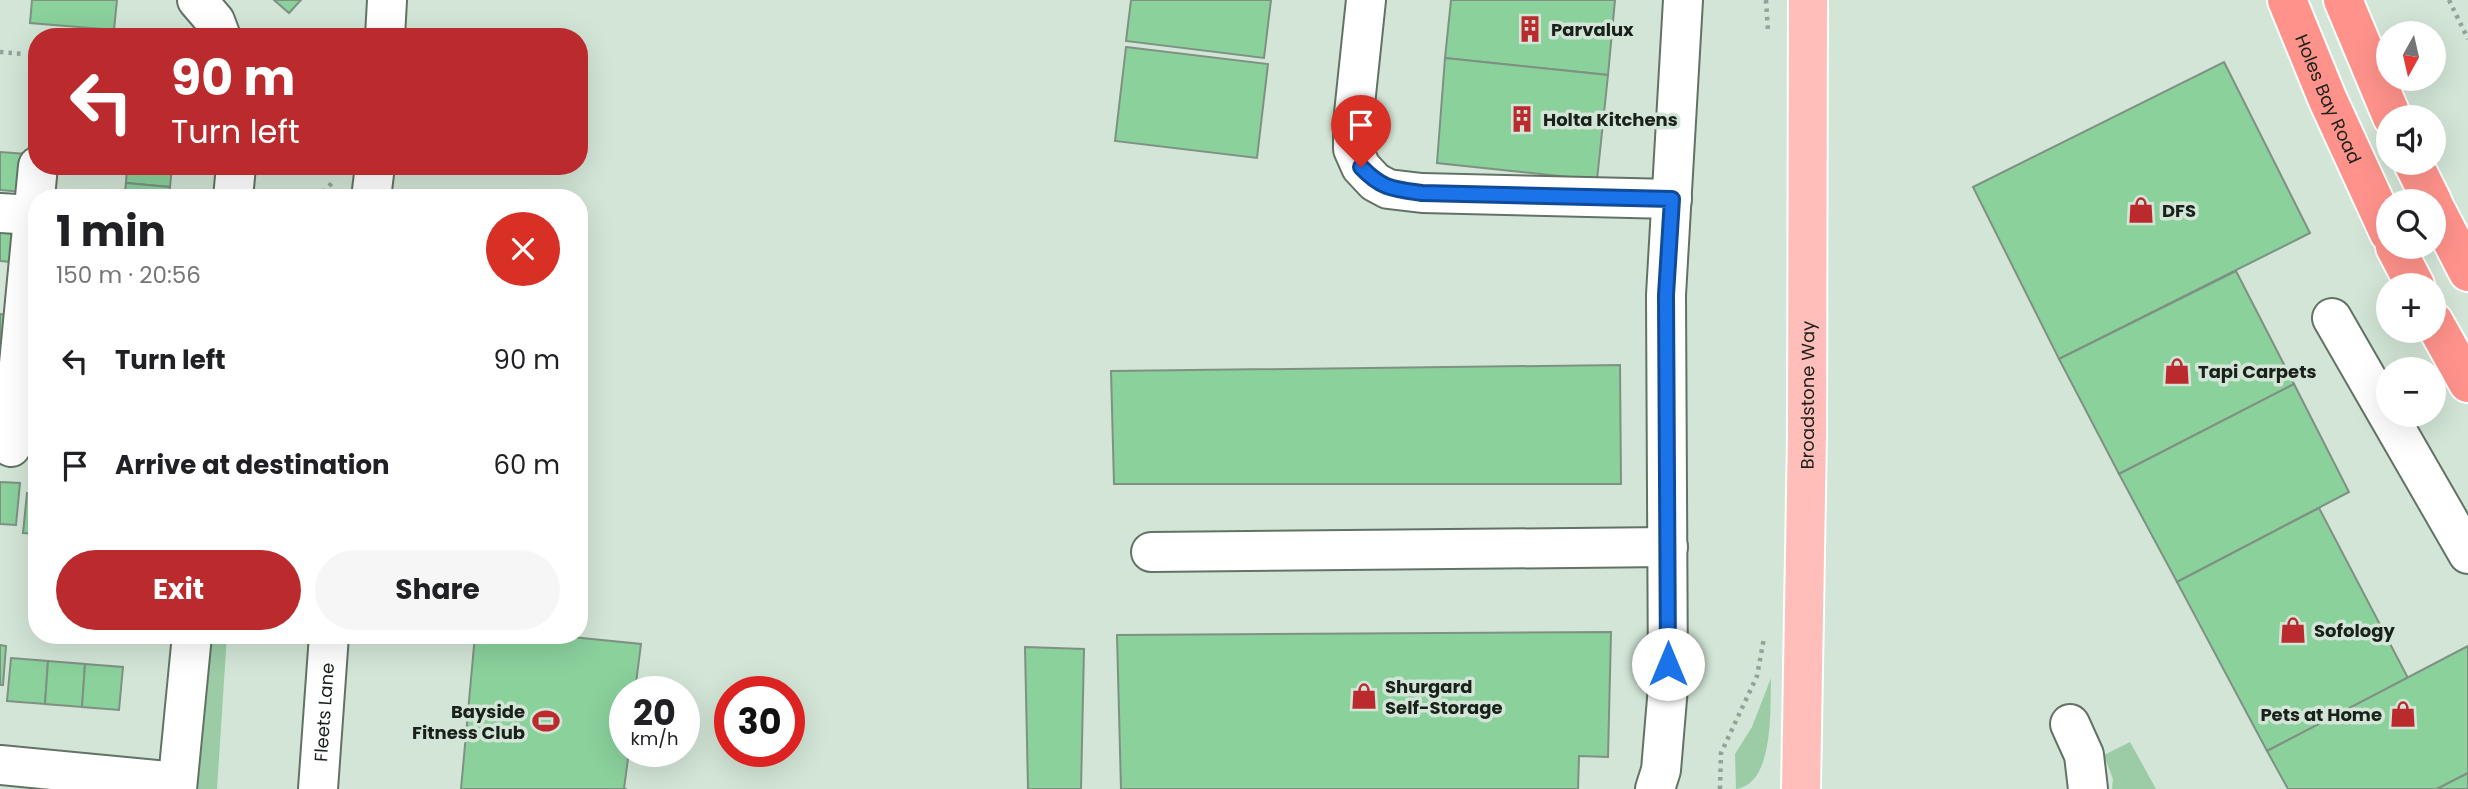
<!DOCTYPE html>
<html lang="en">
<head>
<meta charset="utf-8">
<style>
  body { margin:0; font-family:Poppins,sans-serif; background:#f6f6f6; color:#202124; height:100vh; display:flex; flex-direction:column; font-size:26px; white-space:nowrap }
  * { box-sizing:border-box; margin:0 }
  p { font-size:23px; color:#757577 }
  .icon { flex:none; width:38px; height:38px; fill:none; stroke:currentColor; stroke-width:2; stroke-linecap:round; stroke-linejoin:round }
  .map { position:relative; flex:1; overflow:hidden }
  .sheet { position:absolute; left:28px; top:189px; width:560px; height:455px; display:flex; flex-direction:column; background:#fff; border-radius:28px; box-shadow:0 7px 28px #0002 }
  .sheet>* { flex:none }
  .hud { position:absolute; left:28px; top:28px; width:560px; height:147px; border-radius:28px; box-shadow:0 7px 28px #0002; background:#bb2b2e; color:#fff; overflow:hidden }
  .needle { width:46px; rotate:188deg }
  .controls { position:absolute; left:2376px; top:21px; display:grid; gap:14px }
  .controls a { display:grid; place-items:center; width:70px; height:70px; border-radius:50%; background:#fff; box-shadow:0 7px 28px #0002; font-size:35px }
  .speed { position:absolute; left:609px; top:676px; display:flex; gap:14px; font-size:35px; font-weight:700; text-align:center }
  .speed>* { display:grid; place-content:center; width:91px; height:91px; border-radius:50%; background:#fff; box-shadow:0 7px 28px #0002; line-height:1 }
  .speed small { font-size:18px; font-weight:400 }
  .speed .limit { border:10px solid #d22; background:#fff; color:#111 }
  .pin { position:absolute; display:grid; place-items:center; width:60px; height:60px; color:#fff; margin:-72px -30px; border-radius:50% 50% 50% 0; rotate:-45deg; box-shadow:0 0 7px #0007 }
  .pin .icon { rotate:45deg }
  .me { position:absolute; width:77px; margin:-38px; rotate:0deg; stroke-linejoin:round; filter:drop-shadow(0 0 5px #0008) }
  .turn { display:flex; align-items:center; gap:24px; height:147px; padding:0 28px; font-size:32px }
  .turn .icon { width:91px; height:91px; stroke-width:2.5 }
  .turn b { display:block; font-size:49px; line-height:60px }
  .round { display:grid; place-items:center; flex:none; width:74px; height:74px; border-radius:37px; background:#f6f6f6 }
  .headline { display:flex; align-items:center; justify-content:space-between; height:119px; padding:0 28px }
  h1 { font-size:42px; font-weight:700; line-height:52px }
  .action { display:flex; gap:14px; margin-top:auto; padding:14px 28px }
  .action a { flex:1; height:80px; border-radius:42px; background:#bb2b2e; color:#fff; font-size:28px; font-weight:700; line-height:80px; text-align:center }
  .action a+a { background:#f6f6f6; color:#202124 }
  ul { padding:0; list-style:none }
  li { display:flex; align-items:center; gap:21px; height:105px; padding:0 28px }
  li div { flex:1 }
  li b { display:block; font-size:26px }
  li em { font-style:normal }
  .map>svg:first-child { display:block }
  .green { fill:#9bcca6 }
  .building { fill:#8ad19c; stroke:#7f9183; stroke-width:2 }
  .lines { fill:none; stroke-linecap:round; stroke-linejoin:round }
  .minor-casing { stroke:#627365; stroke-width:42 }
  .major-casing { stroke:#fff; stroke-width:42 }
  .highway-casing { stroke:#fff; stroke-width:42 }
  .path { stroke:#93a296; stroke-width:4.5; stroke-dasharray:3.5 5; stroke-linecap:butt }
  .minor { stroke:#fff; stroke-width:38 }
  .major { stroke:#ffbeb9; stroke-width:38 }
  .highway { stroke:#ff938b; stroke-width:38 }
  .route-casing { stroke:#114b97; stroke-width:18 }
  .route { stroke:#1a73e8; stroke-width:12 }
  .labels { text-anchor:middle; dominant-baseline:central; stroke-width:7; stroke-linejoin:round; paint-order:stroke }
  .poi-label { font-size:18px; font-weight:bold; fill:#1a211b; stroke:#d2e5d6; text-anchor:start }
  .street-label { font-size:18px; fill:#1a211b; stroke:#d2e5d6 }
</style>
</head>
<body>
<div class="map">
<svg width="2468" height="789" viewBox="0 0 2468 789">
  <rect width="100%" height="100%" fill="#d2e5d6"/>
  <g class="green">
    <polygon points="192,635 227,635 217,789 177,789"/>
    <path d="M1771 678C1770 706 1775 784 1736 789L1735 754 1752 727Z"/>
    <polygon points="2130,742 2156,789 2112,789 2113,779 2104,755"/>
  </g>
  <g class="building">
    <polygon points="32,0 117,0 114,30 30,23"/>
    <polygon points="274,0 301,0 289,13"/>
    <polygon points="1131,0 1271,0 1264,58 1126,41"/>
    <polygon points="1451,0 1615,0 1608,75 1445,58"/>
    <polygon points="1126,47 1268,64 1257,158 1115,141"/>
    <polygon points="1445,58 1608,75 1597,180 1437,163"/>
    <polygon points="2224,62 2310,233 2059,359 1973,187"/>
    <polygon points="0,152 27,154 23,192 0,190"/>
    <polygon points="127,166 172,166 170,187 126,183"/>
    <polygon points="126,183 170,187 169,198 124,198"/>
    <polygon points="0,231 25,233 22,263 0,261"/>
    <polygon points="2236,271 2294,384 2119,474 2059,359"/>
    <polygon points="0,314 8,315 4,354 0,354"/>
    <polygon points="1620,365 1621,484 1114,484 1111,371"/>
    <polygon points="2294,384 2349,492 2177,582 2119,474"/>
    <polygon points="0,482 20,483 16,525 0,524"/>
    <polygon points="27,493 37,494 37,534 23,533"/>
    <polygon points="2319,508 2408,678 2267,751 2177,582"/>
    <polygon points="1611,632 1608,757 1579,756 1578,789 1121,789 1117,635"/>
    <polygon points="475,635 552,635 641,644 635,691 625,691 625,751 629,751 624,789 627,789 461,789"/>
    <polygon points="0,645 6,646 3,685 0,685"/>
    <polygon points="2468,646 2468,773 2437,789 2288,789 2267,751"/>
    <polygon points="1025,647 1084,649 1081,789 1028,789"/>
    <polygon points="11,658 48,661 45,704 7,701"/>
    <polygon points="48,661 85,664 82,707 45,704"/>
    <polygon points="85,664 123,667 119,710 82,707"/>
    <polygon points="2468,773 2468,789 2437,789"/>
  </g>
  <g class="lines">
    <defs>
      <g id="minor">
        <polyline points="197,0 215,21 221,37"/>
        <polyline points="1366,0 1353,123 1353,149 1361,167 1375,182 1388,189 1422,193 1672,199"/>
        <polyline points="385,37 387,0"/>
        <polyline points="233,198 236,166"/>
        <polyline points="371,198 375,166"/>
        <polyline points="0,213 33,215"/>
        <polyline points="2332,318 2468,554"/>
        <polyline points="11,447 38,166"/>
        <polyline points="1151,552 1668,547"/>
        <polyline points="2070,724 2084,755 2088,789"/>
        <polyline points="0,765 177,782"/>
        <polyline points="177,789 192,635"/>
        <path id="s1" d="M318 789 329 635"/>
        <polyline points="1655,789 1661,770 1668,687 1666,295 1683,0"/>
      </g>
      <g id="major">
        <path id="s2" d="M1801 789 1807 435 1808 0"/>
      </g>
      <g id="highway">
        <path id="s3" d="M2287 0 2327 98 2389 233"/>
        <polyline points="2343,0 2392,117"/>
        <polyline points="2413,163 2432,201"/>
        <polyline points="2434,206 2468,272"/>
        <polyline points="2395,247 2415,285"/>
        <polyline points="2434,322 2468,383"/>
      </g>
    </defs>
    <use href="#minor" class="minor-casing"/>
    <use href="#major" class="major-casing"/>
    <use href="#highway" class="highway-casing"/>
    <g class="path">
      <polyline points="1766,0 1768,31"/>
      <polyline points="2449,0 2468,39"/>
      <polyline points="0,52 24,54"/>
      <polyline points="317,198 335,180"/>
      <polyline points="1720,789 1721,753 1757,676 1764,638"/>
    </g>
    <use href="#minor" class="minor"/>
    <use href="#major" class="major"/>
    <use href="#highway" class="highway"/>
  </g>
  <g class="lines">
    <defs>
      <path id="route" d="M1361 167C1382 189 1393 189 1422 193L1672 199 1666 295 1668 664"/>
    </defs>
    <use href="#route" class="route-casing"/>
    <use href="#route" class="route"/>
  </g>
  <defs>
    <symbol id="building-bare" viewBox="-9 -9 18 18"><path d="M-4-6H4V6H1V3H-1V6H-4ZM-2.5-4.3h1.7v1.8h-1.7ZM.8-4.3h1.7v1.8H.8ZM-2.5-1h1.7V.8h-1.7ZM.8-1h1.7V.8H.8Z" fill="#bb2b2e" stroke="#d2e5d6" stroke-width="2.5" paint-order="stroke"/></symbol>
    <symbol id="shop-bare" viewBox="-9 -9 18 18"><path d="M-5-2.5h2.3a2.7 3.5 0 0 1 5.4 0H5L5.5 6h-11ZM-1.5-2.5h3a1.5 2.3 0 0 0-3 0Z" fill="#bb2b2e" stroke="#d2e5d6" stroke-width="2.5" paint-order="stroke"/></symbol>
    <symbol id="stadium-bare" viewBox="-9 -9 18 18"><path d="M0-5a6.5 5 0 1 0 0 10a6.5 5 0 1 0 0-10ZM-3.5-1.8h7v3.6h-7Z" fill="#bb2b2e" stroke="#d2e5d6" stroke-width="2.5" paint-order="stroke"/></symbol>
  </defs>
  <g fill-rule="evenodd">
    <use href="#building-bare" x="1511" y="10" width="38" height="38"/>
    <use href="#building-bare" x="1503" y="100" width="38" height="38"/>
    <use href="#shop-bare" x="2122" y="191" width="38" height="38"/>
    <use href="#shop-bare" x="2158" y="352" width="38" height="38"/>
    <use href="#shop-bare" x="2274" y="611" width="38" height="38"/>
    <use href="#shop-bare" x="1345" y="677" width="38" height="38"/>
    <use href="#shop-bare" x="2384" y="695" width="38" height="38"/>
    <use href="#stadium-bare" x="527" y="702" width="38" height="38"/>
  </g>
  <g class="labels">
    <g class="poi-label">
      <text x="1551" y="29">Parvalux</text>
      <text x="1543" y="119">Holta Kitchens</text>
      <text x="2162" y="210">DFS</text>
      <text x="2198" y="371">Tapi Carpets</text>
      <text x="2314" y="630">Sofology</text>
      <text x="1385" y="686">Shurgard<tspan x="1385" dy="21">Self-Storage</tspan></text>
      <text x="525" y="711" text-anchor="end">Bayside<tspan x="525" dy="21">Fitness Club</tspan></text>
      <text x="2382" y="714" text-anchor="end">Pets at Home</text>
    </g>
    <g class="street-label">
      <text stroke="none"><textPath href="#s3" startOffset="107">Holes Bay Road</textPath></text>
      <text stroke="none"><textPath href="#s2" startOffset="394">Broadstone Way</textPath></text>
      <text stroke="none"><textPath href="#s1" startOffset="77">Fleets Lane</textPath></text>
    </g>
  </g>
</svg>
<div class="controls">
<a><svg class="needle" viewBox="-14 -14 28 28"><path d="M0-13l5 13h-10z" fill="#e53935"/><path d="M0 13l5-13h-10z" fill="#757577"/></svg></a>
<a><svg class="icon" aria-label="sound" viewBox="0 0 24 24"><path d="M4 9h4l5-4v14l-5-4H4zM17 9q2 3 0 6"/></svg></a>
<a><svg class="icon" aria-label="search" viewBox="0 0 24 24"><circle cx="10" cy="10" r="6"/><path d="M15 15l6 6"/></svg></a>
<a>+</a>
<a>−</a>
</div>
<div class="speed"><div>20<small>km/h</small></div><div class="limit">30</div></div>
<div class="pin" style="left:1361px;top:167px;background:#d93025"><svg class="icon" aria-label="arrive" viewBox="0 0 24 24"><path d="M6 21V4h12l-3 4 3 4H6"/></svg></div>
<svg class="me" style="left:1668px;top:664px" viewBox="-20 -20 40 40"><circle r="19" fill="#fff"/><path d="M0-13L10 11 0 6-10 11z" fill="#1a73e8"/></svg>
<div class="hud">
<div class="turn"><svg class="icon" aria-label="left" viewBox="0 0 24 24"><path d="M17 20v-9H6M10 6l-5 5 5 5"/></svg><div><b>90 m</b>Turn left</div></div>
</div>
<section class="sheet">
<div class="headline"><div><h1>1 min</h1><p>150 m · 20:56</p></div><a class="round" style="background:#d93025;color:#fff"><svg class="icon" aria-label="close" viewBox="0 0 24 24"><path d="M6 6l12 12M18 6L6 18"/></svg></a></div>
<ul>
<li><svg class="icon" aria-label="left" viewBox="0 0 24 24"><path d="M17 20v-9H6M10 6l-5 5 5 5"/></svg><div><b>Turn left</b></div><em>90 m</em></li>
<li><svg class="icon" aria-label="arrive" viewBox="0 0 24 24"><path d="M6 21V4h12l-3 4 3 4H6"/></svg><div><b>Arrive at destination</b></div><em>60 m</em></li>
</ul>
<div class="action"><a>Exit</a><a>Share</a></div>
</section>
</div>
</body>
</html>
